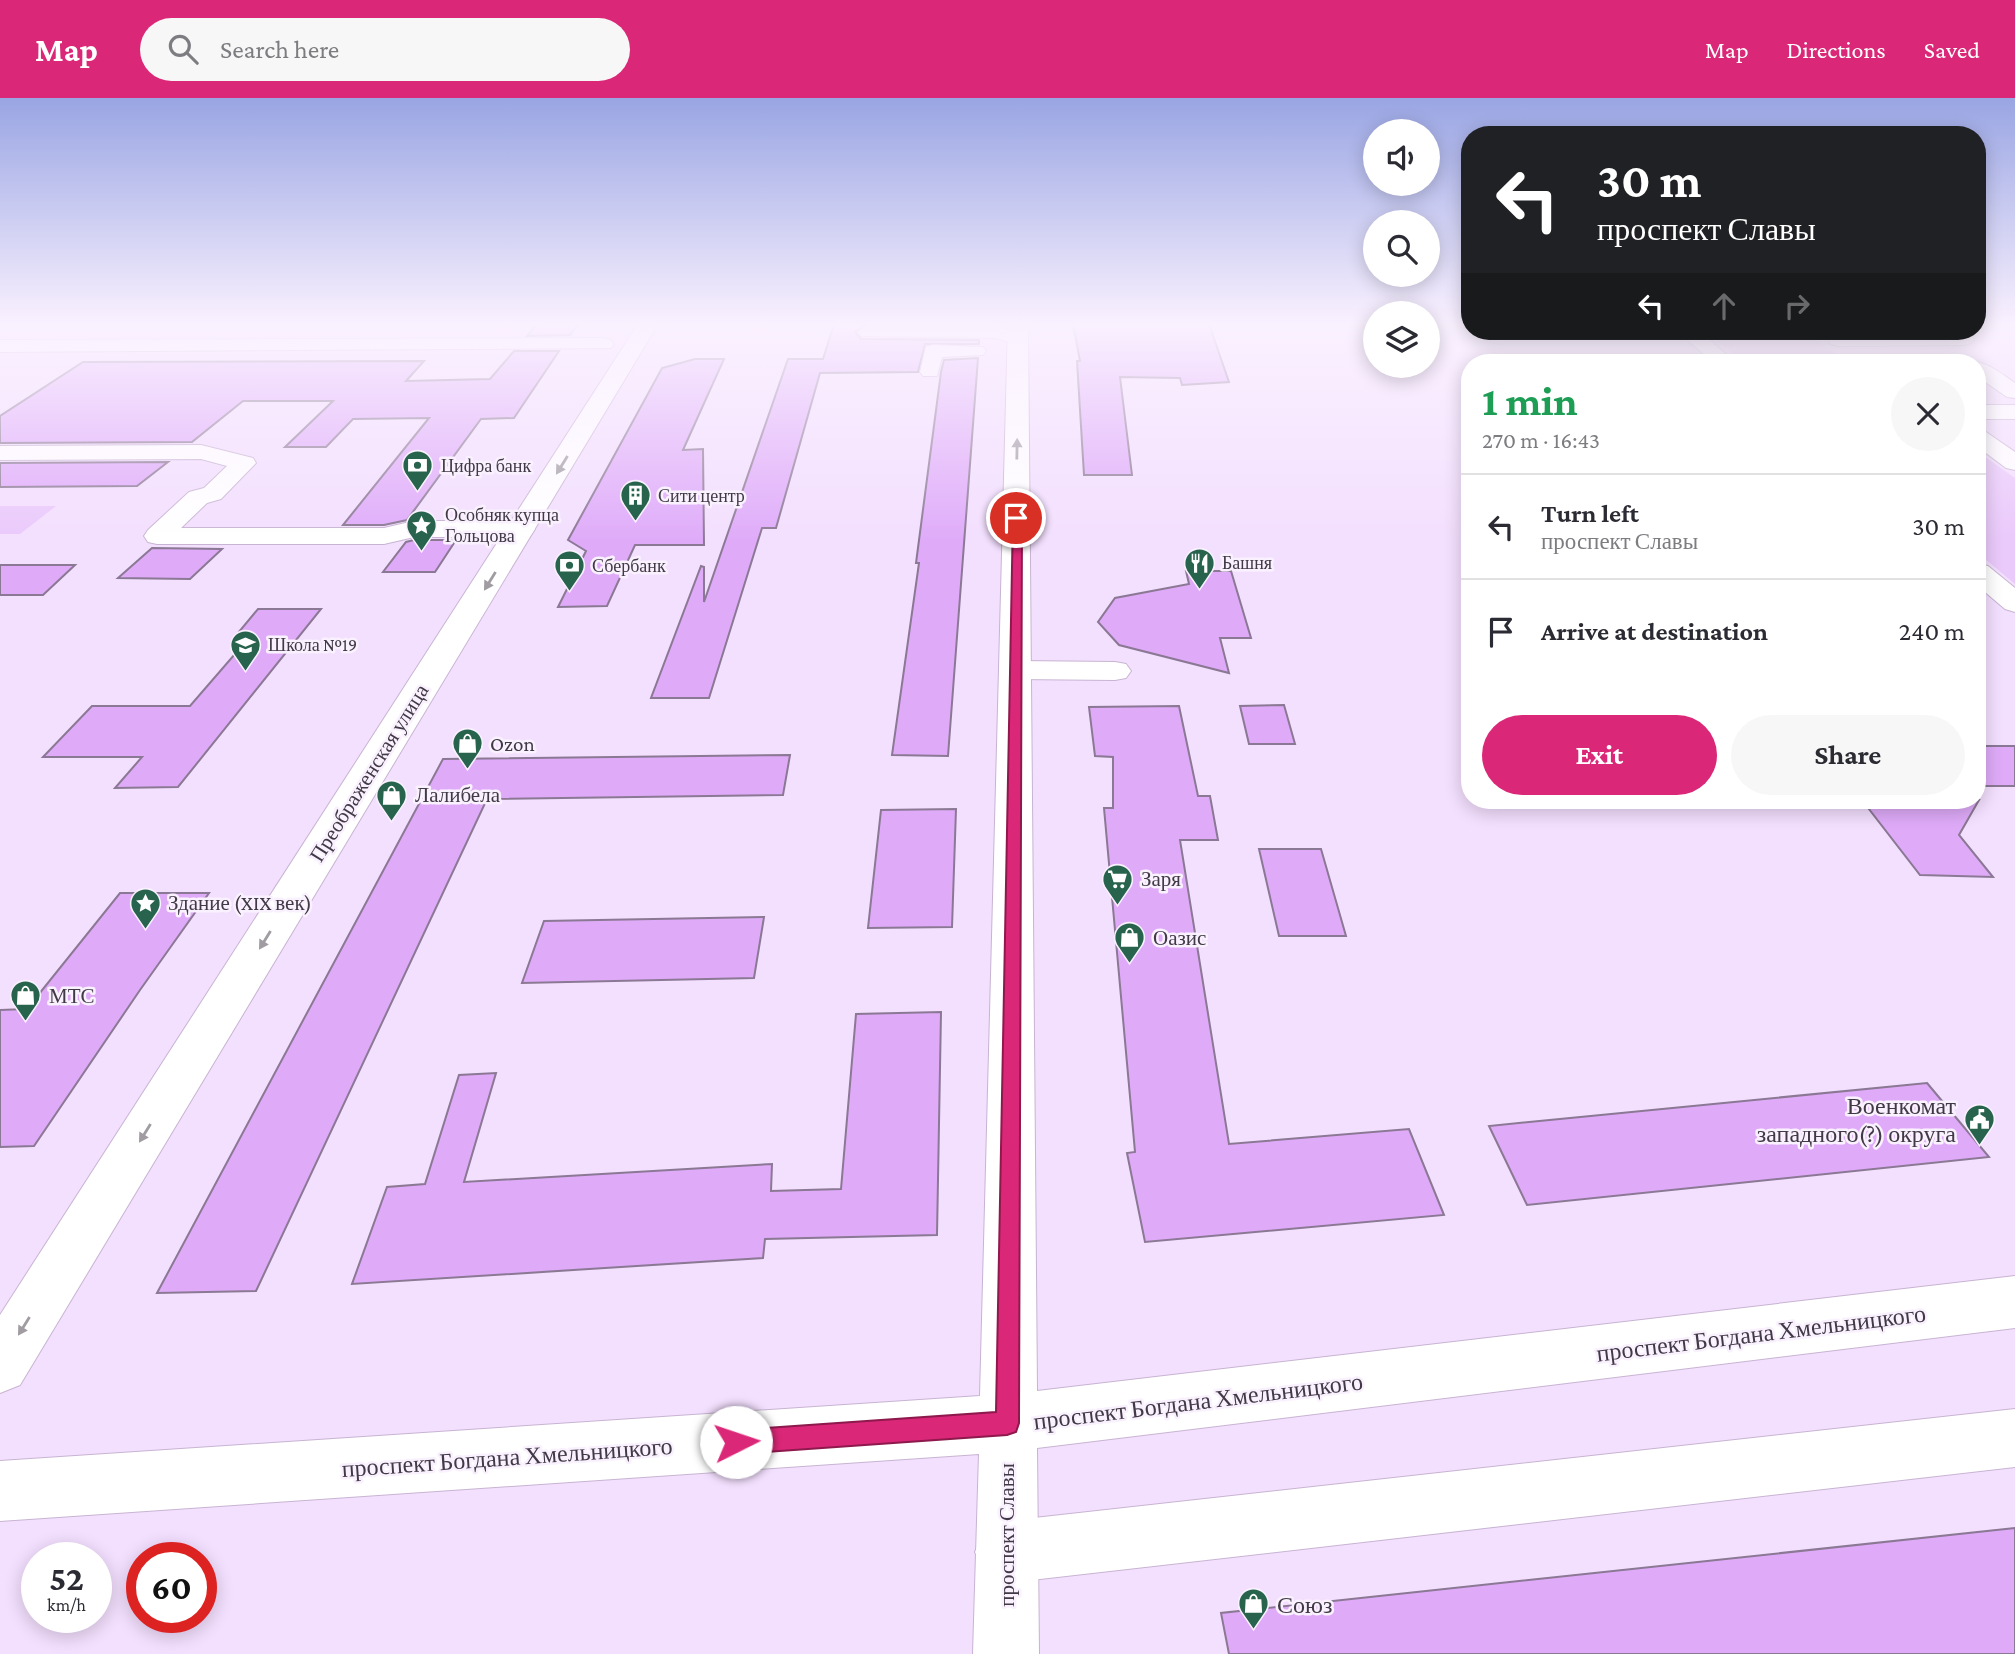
<!DOCTYPE html>
<html lang="en">
<head>
<meta charset="utf-8">
<style>
  body { margin:0; font-family:"Crimson Pro",serif; background:#f7f7f7; color:#2b2b33; height:100vh; display:flex; flex-direction:column; font-size:26px; white-space:nowrap }
  * { box-sizing:border-box; margin:0 }
  p { font-size:23px; color:#7c7c81 }
  .icon { flex:none; width:38px; height:38px; fill:none; stroke:currentColor; stroke-width:2; stroke-linecap:round; stroke-linejoin:round }
  .map { position:relative; flex:1; overflow:hidden }
  .drawer { position:absolute; left:1461px; top:256px; width:525px; height:455px; display:flex; flex-direction:column; background:#fff; border-radius:28px; box-shadow:0 4px 18px #0003 }
  .drawer>* { flex:none }
  .hud { position:absolute; left:1461px; top:28px; width:525px; height:214px; border-radius:28px; box-shadow:0 4px 18px #0003; background:#202124; color:#fff; overflow:hidden }
  .buttons { position:absolute; left:1363px; top:21px; display:grid; gap:14px }
  .buttons a { display:grid; place-items:center; width:77px; height:77px; border-radius:50%; background:#fff; box-shadow:0 4px 18px #0003; font-size:35px }
  .speed { position:absolute; left:21px; top:1444px; display:flex; gap:14px; font-size:35px; font-weight:700; text-align:center }
  .speed>* { display:grid; place-content:center; width:91px; height:91px; border-radius:50%; background:#fff; box-shadow:0 4px 18px #0003; line-height:1 }
  .speed small { font-size:18px; font-weight:400 }
  .speed .limit { border:10px solid #d22; background:#fff; color:#111 }
  .pin { position:absolute; display:grid; place-items:center; width:60px; height:60px; color:#fff; margin:-30px; border:4px solid #fff; border-radius:50%; box-shadow:0 2px 7px #0007 }
  .me { position:absolute; width:77px; margin:-38px; rotate:86deg; stroke-linejoin:round; filter:drop-shadow(0 0 5px #0008) }
  .turn { display:flex; align-items:center; gap:24px; height:147px; padding:0 21px; font-size:32px }
  .turn .icon { width:91px; height:91px; stroke-width:2.5 }
  .turn b { display:block; font-size:49px; line-height:60px }
  .lanes { display:flex; align-items:center; height:66px; padding:0 21px; background:#0003; justify-content:center; gap:35px; direction:ltr }
  .lanes .off { opacity:.35 }
  .round { display:grid; place-items:center; flex:none; width:74px; height:74px; border-radius:37px; background:#f7f7f7 }
  .summary { display:flex; align-items:center; justify-content:space-between; height:119px; padding:0 21px }
  h1 { font-size:42px; font-weight:700; line-height:52px; color:#1e9e55 }
  .cta { display:flex; gap:14px; margin-top:auto; padding:14px 21px }
  .cta a { flex:1; height:80px; border-radius:42px; background:#db2777; color:#fff; font-size:28px; font-weight:700; line-height:80px; text-align:center }
  .cta a+a { background:#f7f7f7; color:#2b2b33 }
  ul { padding:0; list-style:none }
  li { display:flex; align-items:center; gap:21px; height:105px; padding:0 21px; border-top:2px solid #e1e1e2 }
  li div { flex:1 }
  li b { display:block; font-size:26px }
  li em { font-style:normal }
  header { display:flex; align-items:center; gap:42px; box-sizing:border-box; height:98px; padding:0 35px; background:#db2777; color:#fff }
  header strong { font-size:33px }
  nav { display:flex; gap:38px; margin-inline-start:auto; font-size:24px }
  .search { width:490px; height:63px; background:#f7f7f7; display:flex; align-items:center; gap:18px; box-sizing:border-box; padding:0 24px; border-radius:38px; color:#7c7c81; font-size:26px }
  .map>svg:first-child { display:block }
  .green { fill:#eac9fb }
  .building { fill:#dfabf9; stroke:#8b7894; stroke-width:2 }
  .lines { fill:none; stroke-linecap:round; stroke-linejoin:round }
  .minor-casing { stroke:#c8b4d2; stroke-width:2 }
  .major-casing { stroke:#c8b4d2; stroke-width:2 }
  .minor { fill:#fff; fill-rule:evenodd }
  .major { fill:#fff; fill-rule:evenodd }
  .oneway { fill:#a09ca2 }
  .route { fill:#db2777; stroke:#8e194d; stroke-width:2 }
  .labels { text-anchor:middle; dominant-baseline:central; stroke-width:5; stroke-linejoin:round; paint-order:stroke }
  .far-poi-label { font-size:18px; fill:#413945; stroke:#faf1fe; text-anchor:start }
  .poi-label { font-size:21px; fill:#413945; stroke:#faf1fe; text-anchor:start }
  .street-label { font-size:21px; fill:#413945; stroke:#faf1fe }
  .near-poi-label { font-size:24px; fill:#413945; stroke:#faf1fe; text-anchor:end }
  .near-street-label { font-size:24px; fill:#413945; stroke:#faf1fe }
</style>
</head>
<body>
<header>
<strong>Map</strong>
<div class="search"><svg class="icon" aria-label="search" viewBox="0 0 24 24"><circle cx="10" cy="10" r="6"/><path d="M15 15l6 6"/></svg>Search here</div>
<nav><a>Map</a><a>Directions</a><a>Saved</a></nav>
</header>
<div class="map">
<svg width="2015" height="1556" viewBox="0 0 2015 1556">
  <rect width="100%" height="100%" fill="#f3dffe"/>
  <g class="green">
    <polygon points="1704,233 1802,233 1848,264 1743,264"/>
    <polygon points="1978,354 2015,380 2015,486 1978,455"/>
    <polygon points="0,408 56,408 20,436 0,436"/>
  </g>
  <g class="building">
    <polygon points="537,226 578,226 570,237 527,238"/>
    <polygon points="834,226 867,226 855,234 861,241 979,242 979,246 925,246 918,274 820,275 776,430 762,430 709,600 651,600 701,468 704,469 704,504 788,261 823,261"/>
    <polygon points="1073,226 1209,226 1229,284 1182,287 1180,280 1120,279 1132,377 1084,377 1077,263 1080,263"/>
    <polygon points="514,253 559,253 514,320 481,321 407,422 384,427 343,427 429,320 353,321 326,349 285,349 333,303 243,303 192,344 0,345 0,318 83,264 424,263 406,283 490,281"/>
    <polygon points="978,260 948,658 892,657 919,465 916,465 941,274 944,262"/>
    <polygon points="695,261 724,261 683,352 703,351 704,447 635,447 607,508 558,509 586,453 568,442 662,270"/>
    <polygon points="168,364 137,388 0,389 0,365"/>
    <polygon points="414,442 456,442 435,474 383,474 406,444"/>
    <polygon points="152,450 222,451 190,481 118,480"/>
    <polygon points="0,467 75,467 43,497 0,497"/>
    <polygon points="1186,473 1231,473 1251,540 1220,540 1229,575 1119,547 1098,524 1115,500 1189,486"/>
    <polygon points="258,511 321,511 178,689 115,690 142,659 43,659 92,608 190,608 248,541 233,541"/>
    <polygon points="1284,607 1295,646 1249,646 1240,608"/>
    <polygon points="1179,608 1198,698 1210,698 1218,742 1180,742 1229,1046 1409,1031 1444,1117 1145,1144 1127,1055 1135,1054 1104,710 1113,710 1113,659 1095,658 1089,609"/>
    <rect x="1978" y="648" width="37" height="40"/>
    <polygon points="790,657 783,697 487,701 256,1193 157,1195 443,661"/>
    <polygon points="1862,702 1979,702 1959,737 1993,779 1920,777"/>
    <polygon points="956,711 952,829 868,830 881,712"/>
    <polygon points="1259,751 1321,751 1346,838 1279,838"/>
    <polygon points="120,795 209,795 140,892 34,1048 0,1049 0,912 27,911"/>
    <polygon points="764,819 754,880 522,885 544,823"/>
    <polygon points="941,914 937,1137 765,1141 763,1160 352,1186 387,1089 425,1086 459,977 496,975 464,1084 772,1066 771,1093 841,1091 856,916"/>
    <polygon points="1927,985 1989,1059 1527,1107 1489,1028"/>
    <polygon points="2015,1430 2015,1556 1229,1556 1221,1515"/>
  </g>
  <g class="lines">
    <defs>
      <g id="minor">
        <polygon points="868,228 994,228 1025,236 1028,240 1025,244 1018,246 994,240 861,238 858,234"/>
        <polygon points="1677,233 1699,233 1735,264 1713,264"/>
        <polygon points="1939,233 1963,233 1974,241 1971,245 1964,247 1838,248 1831,246 1828,242 1831,238 1838,236 1941,235"/>
        <polygon points="604,240 611,242 614,246 611,250 0,254 0,242"/>
        <polygon points="933,247 983,249 986,253 983,257 942,259 937,278 923,278 920,274 926,249"/>
        <path d="M1976 264C1990 266 2003 277 2015 285V300L2007 299 1978 279Z"/>
        <rect x="1978" y="307" width="37" height="14"/>
        <polygon points="1978,332 1986,334 2015,354 2015,372 2006,370 1978,349"/>
        <polygon points="201,347 253,360 256,365 221,401 207,405 181,430 384,430 414,423 522,423 531,425 535,431 531,437 522,439 414,439 384,446 157,446 148,444 144,438 148,432 189,394 204,390 227,368 201,361 0,362 0,348"/>
        <polygon points="1978,466 1988,468 2015,490 2015,514 2005,511 1978,488"/>
        <polygon points="1015,563 1115,564 1126,566 1131,573 1126,580 1115,582 1015,581 1004,579 999,572 1004,565"/>
        <polygon points="2015,1311 2015,1369 1006,1485 984,1476 975,1454 984,1432 1006,1423"/>
      </g>
      <g id="major">
        <polygon points="638,226 658,226 20,1287 0,1295 0,1217"/>
        <polygon points="1008,226 1028,226 1037,1293 2015,1178 2015,1230 1037,1350 1039,1556 973,1556 979,1356 0,1423 0,1363 980,1298"/>
      </g>
    </defs>
    <use href="#minor" class="minor-casing"/>
    <use href="#major" class="major-casing"/>
    <use href="#minor" class="minor"/>
    <use href="#major" class="major"/>
  </g>
  <defs><path id="oneway-solid" d="M-6-.8H1V-3.2L6.5 0L1 3.2V.8H-6Z" transform="scale(1.75)"/></defs>
  <g class="oneway">
    <use href="#oneway-solid" transform="translate(1017 351) rotate(-89)"/>
    <use href="#oneway-solid" transform="translate(562 367) rotate(122)"/>
    <use href="#oneway-solid" transform="translate(490 483) rotate(122)"/>
    <use href="#oneway-solid" transform="translate(265 842) rotate(122)"/>
    <use href="#oneway-solid" transform="translate(145 1035) rotate(122)"/>
    <use href="#oneway-solid" transform="translate(24 1228) rotate(122)"/>
  </g>
  <linearGradient id="sky" x2="0" y2="1"><stop stop-color="#99a5e3"/><stop offset="0.51" stop-color="#faf1ff"/><stop offset="1" stop-color="#faf1ff" stop-opacity="0"/></linearGradient>
  <rect width="2015" height="443" fill="url(#sky)"/>
  <polygon class="route" points="1013,417 1022,420 1019,1325 1016,1334 1007,1337 736,1356 728,1352 724,1344 728,1335 736,1332 996,1314"/>
  <defs>
    <symbol id="bank-pin" viewBox="-11 -11 22 30"><path d="M0 17L-7.5 6A9.5 9.5 0 1 1 7.5 6Z" fill="#28634d" stroke="#faf1fe"/><path d="M-6-4H6V4H-6ZM0-2.3a2.3 2.3 0 1 0 0 4.6a2.3 2.3 0 1 0 0-4.6Z" fill="#fff"/></symbol>
    <symbol id="building-pin" viewBox="-11 -11 22 30"><path d="M0 17L-7.5 6A9.5 9.5 0 1 1 7.5 6Z" fill="#28634d" stroke="#faf1fe"/><path d="M-4-6H4V6H1V3H-1V6H-4ZM-2.5-4.3h1.7v1.8h-1.7ZM.8-4.3h1.7v1.8H.8ZM-2.5-1h1.7V.8h-1.7ZM.8-1h1.7V.8H.8Z" fill="#fff"/></symbol>
    <symbol id="sight-pin" viewBox="-11 -11 22 30"><path d="M0 17L-7.5 6A9.5 9.5 0 1 1 7.5 6Z" fill="#28634d" stroke="#faf1fe"/><path d="M0-6L1.8-2.2L6-1.7L2.9 1.2L3.7 5.4L0 3.3L-3.7 5.4L-2.9 1.2L-6-1.7L-1.8-2.2Z" fill="#fff"/></symbol>
    <symbol id="restaurant-pin" viewBox="-11 -11 22 30"><path d="M0 17L-7.5 6A9.5 9.5 0 1 1 7.5 6Z" fill="#28634d" stroke="#faf1fe"/><path d="M-5-6h1v4h1v-4h1v4h1v-4h1v5L-1.5 .5V6h-2V.5L-5-1ZM5-6V6H3V1.5H1.5Q1.5-4 5-6Z" fill="#fff"/></symbol>
    <symbol id="school-pin" viewBox="-11 -11 22 30"><path d="M0 17L-7.5 6A9.5 9.5 0 1 1 7.5 6Z" fill="#28634d" stroke="#faf1fe"/><path d="M0-5L7-2L0 1L-7-2ZM-4 1L0 2.5L4 1V4Q0 6-4 4Z" fill="#fff"/></symbol>
    <symbol id="shop-pin" viewBox="-11 -11 22 30"><path d="M0 17L-7.5 6A9.5 9.5 0 1 1 7.5 6Z" fill="#28634d" stroke="#faf1fe"/><path d="M-5-2.5h2.3a2.7 3.5 0 0 1 5.4 0H5L5.5 6h-11ZM-1.5-2.5h3a1.5 2.3 0 0 0-3 0Z" fill="#fff"/></symbol>
    <symbol id="supermarket-pin" viewBox="-11 -11 22 30"><path d="M0 17L-7.5 6A9.5 9.5 0 1 1 7.5 6Z" fill="#28634d" stroke="#faf1fe"/><path d="M-6-5.5h2.5l.6 2H6L4.5 2H-2.5L-4.4-4H-6ZM-1.5 3.2a1.3 1.3 0 1 0 .1 0ZM3 3.2a1.3 1.3 0 1 0 .1 0Z" fill="#fff"/></symbol>
    <symbol id="civic-pin" viewBox="-11 -11 22 30"><path d="M0 17L-7.5 6A9.5 9.5 0 1 1 7.5 6Z" fill="#28634d" stroke="#faf1fe"/><path d="M-.6-6.5H3V-4.5H.6V-3L4-1V1h2V6H-6V1h2V-1L-.6-3ZM-1.2 2.5V6h2.4V2.5Z" fill="#fff"/></symbol>
  </defs>
  <g fill-rule="evenodd">
    <use href="#bank-pin" x="400" y="350" width="35" height="47"/>
    <use href="#building-pin" x="618" y="380" width="35" height="47"/>
    <use href="#sight-pin" x="404" y="410" width="35" height="47"/>
    <use href="#restaurant-pin" x="1182" y="448" width="35" height="47"/>
    <use href="#bank-pin" x="552" y="450" width="35" height="47"/>
    <use href="#school-pin" x="228" y="530" width="35" height="47"/>
    <use href="#shop-pin" x="450" y="628" width="35" height="47"/>
    <use href="#shop-pin" x="374" y="680" width="35" height="47"/>
    <use href="#supermarket-pin" x="1100" y="764" width="35" height="47"/>
    <use href="#sight-pin" x="128" y="788" width="35" height="47"/>
    <use href="#shop-pin" x="1112" y="822" width="35" height="47"/>
    <use href="#shop-pin" x="8" y="880" width="35" height="47"/>
    <use href="#civic-pin" x="1962" y="1004" width="35" height="47"/>
    <use href="#shop-pin" x="1236" y="1488" width="35" height="47"/>
  </g>
  <g class="labels">
    <g class="far-poi-label">
      <text x="441" y="368">Цифра банк</text>
      <text x="658" y="398">Сити центр</text>
      <text x="445" y="417">Особняк купца<tspan x="445" dy="21">Гольцова</tspan></text>
      <text x="1222" y="465">Башня</text>
      <text x="592" y="468">Сбербанк</text>
      <text x="268" y="547">Школа №19</text>
    </g>
    <g class="poi-label">
      <text x="490" y="646">Ozon</text>
      <text x="415" y="697">Лалибела</text>
      <text x="1141" y="781">Заря</text>
      <text x="168" y="805">Здание (XIX век)</text>
      <text x="1153" y="840">Оазис</text>
      <text x="49" y="898">МТС</text>
    </g>
    <g class="street-label">
      <text transform="translate(369 675) rotate(-58)">Преображенская улица</text>
      <text transform="translate(1007 1437) rotate(-90)">проспект Славы</text>
    </g>
    <g class="near-poi-label">
      <text x="1956" y="1007">Военкомат<tspan x="1956" dy="28">западного(?) округа</tspan></text>
      <text x="1277" y="1506" text-anchor="start">Союз</text>
    </g>
    <g class="near-street-label">
      <text transform="translate(1761 1235) rotate(-7)">проспект Богдана Хмельницкого</text>
      <text transform="translate(1198 1303) rotate(-7)">проспект Богдана Хмельницкого</text>
      <text transform="translate(507 1359) rotate(-4)">проспект Богдана Хмельницкого</text>
    </g>
  </g>
</svg>
<div class="buttons">
<a><svg class="icon" aria-label="sound" viewBox="0 0 24 24"><path d="M4 9h4l5-4v14l-5-4H4zM17 9q2 3 0 6"/></svg></a>
<a><svg class="icon" aria-label="search" viewBox="0 0 24 24"><circle cx="10" cy="10" r="6"/><path d="M15 15l6 6"/></svg></a>
<a><svg class="icon" aria-label="layers" viewBox="0 0 24 24"><path d="M12 4l9 5-9 5-9-5zM3 14l9 5 9-5"/></svg></a>
</div>
<div class="speed"><div>52<small>km/h</small></div><div class="limit">60</div></div>
<div class="pin" style="left:1016px;top:420px;background:#d93025"><svg class="icon" aria-label="arrive" viewBox="0 0 24 24"><path d="M6 21V4h12l-3 4 3 4H6"/></svg></div>
<svg class="me" style="left:736px;top:1344px" viewBox="-20 -20 40 40"><circle r="19" fill="#fff"/><path d="M0-13L10 11 0 6-10 11z" fill="#db2777"/></svg>
<div class="hud">
<div class="turn"><svg class="icon" aria-label="left" viewBox="0 0 24 24"><path d="M17 20v-9H6M10 6l-5 5 5 5"/></svg><div><b>30 m</b>проспект Славы</div></div>
<div class="lanes"><svg class="icon" aria-label="left" viewBox="0 0 24 24"><path d="M17 20v-9H6M10 6l-5 5 5 5"/></svg><svg class="icon off" aria-label="ahead" viewBox="0 0 24 24"><path d="M12 20V5M6 11l6-6 6 6"/></svg><svg class="icon off" aria-label="right" viewBox="0 0 24 24"><path d="M7 20v-9h11M14 6l5 5-5 5"/></svg></div>
</div>
<section class="drawer">
<div class="summary"><div><h1>1 min</h1><p>270 m · 16:43</p></div><a class="round"><svg class="icon" aria-label="close" viewBox="0 0 24 24"><path d="M6 6l12 12M18 6L6 18"/></svg></a></div>
<ul>
<li><svg class="icon" aria-label="left" viewBox="0 0 24 24"><path d="M17 20v-9H6M10 6l-5 5 5 5"/></svg><div><b>Turn left</b><p>проспект Славы</p></div><em>30 m</em></li>
<li><svg class="icon" aria-label="arrive" viewBox="0 0 24 24"><path d="M6 21V4h12l-3 4 3 4H6"/></svg><div><b>Arrive at destination</b></div><em>240 m</em></li>
</ul>
<div class="cta"><a>Exit</a><a>Share</a></div>
</section>
</div>
</body>
</html>
